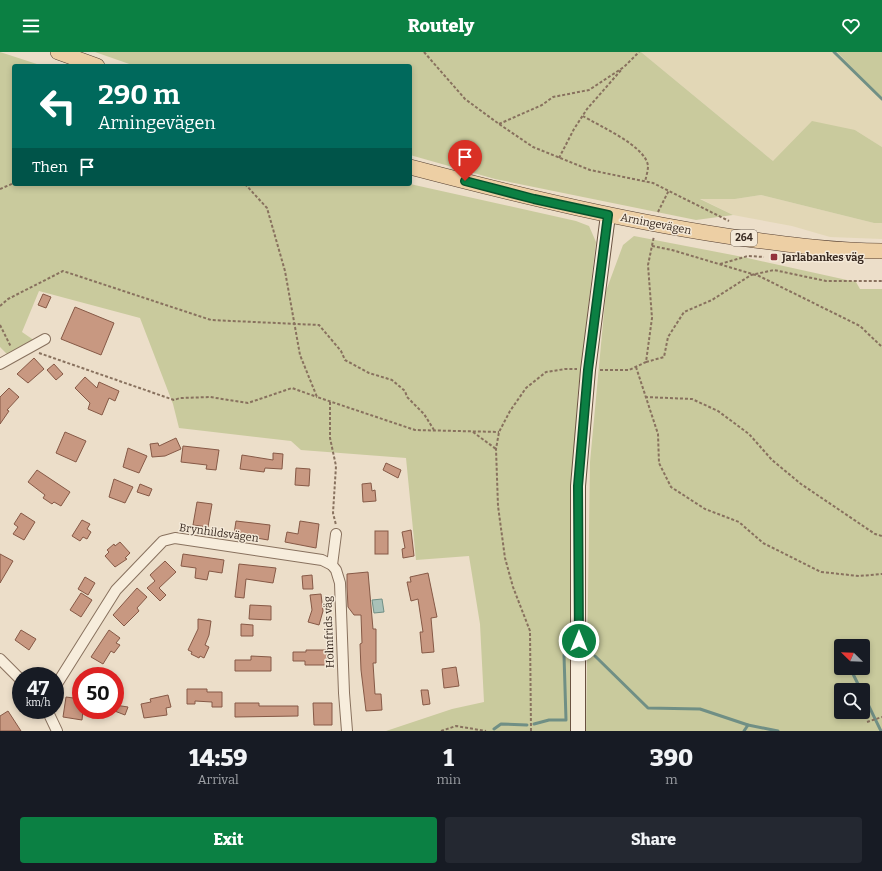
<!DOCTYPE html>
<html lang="en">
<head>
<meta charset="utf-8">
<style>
  body { margin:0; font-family:Bitter,serif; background:#242831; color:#f1f3f6; height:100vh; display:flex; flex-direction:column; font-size:15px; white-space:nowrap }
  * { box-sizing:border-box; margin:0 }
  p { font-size:13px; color:#9ea1a6 }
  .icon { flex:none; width:22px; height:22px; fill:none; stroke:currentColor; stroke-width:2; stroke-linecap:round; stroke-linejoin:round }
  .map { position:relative; height:679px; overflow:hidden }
  .drawer { display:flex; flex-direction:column; background:#171b24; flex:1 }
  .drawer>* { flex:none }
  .hud { position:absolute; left:12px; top:12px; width:400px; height:122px; border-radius:4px; box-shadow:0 2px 6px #0003; background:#00695c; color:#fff; overflow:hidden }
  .needle { width:26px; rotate:293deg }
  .controls { position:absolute; left:834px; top:587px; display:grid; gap:8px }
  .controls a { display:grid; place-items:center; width:36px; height:36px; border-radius:4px; background:#171b24; box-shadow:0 2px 6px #0003; font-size:20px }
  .speed { position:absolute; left:12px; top:615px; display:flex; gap:8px; font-size:20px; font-weight:700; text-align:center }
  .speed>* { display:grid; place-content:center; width:52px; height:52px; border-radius:50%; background:#171b24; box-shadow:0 2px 6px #0003; line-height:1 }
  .speed small { font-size:10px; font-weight:400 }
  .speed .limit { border:6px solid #d22; background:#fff; color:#111 }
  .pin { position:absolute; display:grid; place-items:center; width:34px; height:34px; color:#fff; margin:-41px -17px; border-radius:50% 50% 50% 0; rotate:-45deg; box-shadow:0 0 4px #0007 }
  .pin .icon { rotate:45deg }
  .me { position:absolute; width:44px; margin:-22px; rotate:0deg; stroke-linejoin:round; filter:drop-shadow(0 0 3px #0008) }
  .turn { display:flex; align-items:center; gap:14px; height:84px; padding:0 20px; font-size:18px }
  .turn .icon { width:52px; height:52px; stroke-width:2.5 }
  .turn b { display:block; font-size:28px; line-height:34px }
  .then { display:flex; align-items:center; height:38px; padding:0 20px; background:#0003; gap:8px; font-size:15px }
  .eta { display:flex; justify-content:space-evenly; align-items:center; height:68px; text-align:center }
  .eta b { font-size:24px; font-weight:800; line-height:28px }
  .button { display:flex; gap:8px; margin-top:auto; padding:8px 20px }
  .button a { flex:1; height:46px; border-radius:4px; background:#0b8043; color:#fff; font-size:16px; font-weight:800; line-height:46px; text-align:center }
  .button a+a { background:#242831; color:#f1f3f6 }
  header { display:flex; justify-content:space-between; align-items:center; height:52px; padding:0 20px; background:#0b8043; color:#fff; font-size:18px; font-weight:800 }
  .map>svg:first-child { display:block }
  .farmland { fill:#e2d7b6 }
  .green { fill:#c9ca9d; fill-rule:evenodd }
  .water { fill:#a9c1b8; stroke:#708f85 }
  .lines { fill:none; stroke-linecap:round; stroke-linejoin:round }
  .stream { stroke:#708f85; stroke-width:3 }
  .building { fill:#c89881; stroke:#865946 }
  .minor-casing { stroke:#88715e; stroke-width:12 }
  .secondary-casing { stroke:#6a5241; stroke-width:16 }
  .primary-casing { stroke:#564032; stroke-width:16 }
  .path { stroke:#88715e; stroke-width:2; stroke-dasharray:3 2; stroke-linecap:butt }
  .minor { stroke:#f7eddc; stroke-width:10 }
  .secondary { stroke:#f7eddc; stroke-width:14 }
  .primary { stroke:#edcfa4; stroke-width:15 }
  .route-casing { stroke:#07532c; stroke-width:10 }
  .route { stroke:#0b8043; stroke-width:7 }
  .poi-dot { fill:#93323b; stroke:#f4e9d8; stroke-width:1.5 }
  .labels { text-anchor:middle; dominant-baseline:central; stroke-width:3; stroke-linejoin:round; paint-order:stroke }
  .shield { fill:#f4e9d8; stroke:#716358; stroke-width:1 }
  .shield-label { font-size:10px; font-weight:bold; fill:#392a21 }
  .street-label { font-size:11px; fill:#392a21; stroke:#f4e9d8 }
  .poi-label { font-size:11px; font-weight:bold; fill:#392a21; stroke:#f4e9d8; text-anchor:start }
</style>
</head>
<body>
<header><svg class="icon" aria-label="menu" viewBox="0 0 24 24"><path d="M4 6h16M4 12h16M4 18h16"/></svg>Routely<svg class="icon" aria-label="heart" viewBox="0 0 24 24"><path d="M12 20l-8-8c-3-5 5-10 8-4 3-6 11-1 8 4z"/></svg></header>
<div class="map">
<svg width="882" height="679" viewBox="0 0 882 679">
  <rect width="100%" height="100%" fill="#ecdec9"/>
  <g class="farmland">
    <polygon points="641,0 837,0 882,47 882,95 855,78 773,109"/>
    <polygon points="761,143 874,171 882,171 882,187 830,185 792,174 733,163 699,146 735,147"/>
  </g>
  <g class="green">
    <polygon points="0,0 43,14 14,14 14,132 410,132 576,169 589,174 596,190 578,339 571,446 570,679 386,679 452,657 484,650 480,572 469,504 416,508 406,406 301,398 291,389 179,376 173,352 140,266 39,239 22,280 35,289 10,305 0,295"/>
    <polygon points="95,0 641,0 773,109 812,69 855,78 882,95 882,171 874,171 761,143 735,147 700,147 733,163 696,168 495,127 410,103 410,14 135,14"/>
    <polygon points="837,0 882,0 882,47"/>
    <path d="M634 184 743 205 856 230 860 237H882V679H586L590 410 606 239 623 193ZM841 594H863V616H841ZM841 638H863V660H841Z"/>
  </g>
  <polygon class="water" points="382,547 384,560 374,561 372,548"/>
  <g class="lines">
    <g class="stream">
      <polyline points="834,0 882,47"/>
      <polyline points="595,604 648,656 700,657 748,673 778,679"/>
      <polyline points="850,616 861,638"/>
      <polyline points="863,642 881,679"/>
      <polyline points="534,672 549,668 566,668 564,603"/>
      <polyline points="494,677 501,672 527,673"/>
      <polyline points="744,679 748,673"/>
    </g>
  </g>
  <g class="building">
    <polygon points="43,242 51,245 46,256 38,253"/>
    <polygon points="75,255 114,271 101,303 61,287"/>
    <polygon points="34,306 44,317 28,331 17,322"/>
    <polygon points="54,312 63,322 56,328 47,318"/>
    <polygon points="85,325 97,336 99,330 119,339 115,349 109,346 102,363 88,357 90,351 75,336"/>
    <polygon points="9,336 19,345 7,358 9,359 0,372 0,345"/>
    <polygon points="65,380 86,389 76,410 56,401"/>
    <polygon points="176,386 181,397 165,404 152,405 150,392 158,391 159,394"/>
    <polygon points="183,394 219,398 216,418 206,417 207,413 181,410"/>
    <polygon points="128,396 147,404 139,421 123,415"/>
    <polygon points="273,401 283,402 282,417 265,416 264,420 240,417 242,403 273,408"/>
    <polygon points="386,411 401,418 398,426 383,418"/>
    <polygon points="296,416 310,417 309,434 295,433"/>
    <polygon points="37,418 70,440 61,454 54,450 52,452 43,446 45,443 28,430"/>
    <polygon points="114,427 133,435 125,451 109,445"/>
    <polygon points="371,431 372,439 375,438 376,449 363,450 362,432"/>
    <polygon points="140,432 152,437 149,444 137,440"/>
    <polygon points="197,450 212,452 208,475 193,473"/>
    <polygon points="21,461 35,470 24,488 13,482 18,475 14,472"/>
    <polygon points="82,468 90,472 87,477 91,480 87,487 83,485 80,489 72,484"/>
    <polygon points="236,469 270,473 268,488 234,482"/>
    <polygon points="300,469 319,472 316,496 285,490 287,480 298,482"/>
    <polygon points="411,478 414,504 403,506 402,497 405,496 402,480"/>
    <rect x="375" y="479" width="13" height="23"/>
    <polygon points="120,490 130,501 125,506 127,507 115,515 105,504 109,500 107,498 114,492 115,494"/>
    <polygon points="0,502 13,509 0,531"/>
    <polygon points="183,502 224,508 222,521 209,519 207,528 195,526 196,516 181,514"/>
    <polygon points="165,509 176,520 159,536 166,543 160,549 147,536 155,529 150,523"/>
    <polygon points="239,512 276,516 273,531 246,527 244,546 235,545"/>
    <polygon points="368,520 373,577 376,577 376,611 373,611 375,642 381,642 382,658 366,659 361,618 360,592 362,591 361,563 354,563 348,555 347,535 347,522"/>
    <polygon points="428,521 437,565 431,566 434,600 422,601 420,580 423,580 418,547 411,549 407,530 411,530 410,525"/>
    <polygon points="312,523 313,537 303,537 302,524"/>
    <polygon points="85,525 95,531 88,543 78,537"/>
    <polygon points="137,536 147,545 137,556 139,559 124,574 113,563"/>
    <polygon points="81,541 92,548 81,565 70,558"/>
    <polygon points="321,542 323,559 319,573 308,570 312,558 310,543"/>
    <polygon points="250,553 271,554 271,568 249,567"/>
    <polygon points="198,567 211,569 209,583 205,593 209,595 204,606 200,604 199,606 191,602 192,600 188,598 198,577"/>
    <polygon points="241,572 253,573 253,584 241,584"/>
    <polygon points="21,578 36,587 29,598 15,588"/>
    <polygon points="109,578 120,586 116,591 120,593 114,601 111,599 103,612 91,605"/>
    <polygon points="306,598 327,598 327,613 305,613 305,609 293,609 293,600 306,600"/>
    <polygon points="251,604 271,605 271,619 235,619 235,608 251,608"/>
    <polygon points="456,615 459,634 444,636 442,617"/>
    <polygon points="187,637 207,637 207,640 222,640 222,655 212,655 212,650 195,649 195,652 187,652"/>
    <polygon points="421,638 428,638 430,652 423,653"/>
    <polygon points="168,643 171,655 166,656 167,663 144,666 141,652 151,650 150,647"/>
    <polygon points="66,645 81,647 81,658 83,658 82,668 63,665"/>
    <polygon points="235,651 259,651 259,654 298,654 298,664 235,665"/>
    <polygon points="313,651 332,651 332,673 314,673"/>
    <polygon points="115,653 128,655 125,663 112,658 115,658"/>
    <polygon points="8,659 21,679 0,679 0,664"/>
  </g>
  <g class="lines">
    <defs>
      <g id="minor">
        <polyline points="0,312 45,287"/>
        <polyline points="336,482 332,513 336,518 340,531 344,641 347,679"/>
        <polyline points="0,607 21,628"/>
        <polyline points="55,635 116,538 163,489 175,486 322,508 332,513"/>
        <polyline points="47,658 57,679"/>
      </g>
      <polyline id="secondary" points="578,679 578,434 588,318 608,163"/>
      <g id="primary">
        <polyline points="58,0 97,14"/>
        <path d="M410 115C521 144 632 171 747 187 792 193 837 199 882 199"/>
      </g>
    </defs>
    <use href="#minor" class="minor-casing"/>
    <use href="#secondary" class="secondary-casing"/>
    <use href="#primary" class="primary-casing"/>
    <g class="path">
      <polyline points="424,0 465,47 499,72 533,95 590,118 653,131 729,169"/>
      <path d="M583 64C599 74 646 94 648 114 648 119 646 125 645 130"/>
      <polyline points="499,72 542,53 553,45 589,38 624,15 639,0"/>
      <polyline points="559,106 574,77 587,57 622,17"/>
      <polyline points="245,132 267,156 285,219 300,303 317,345 415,378 499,380"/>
      <polyline points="0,137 14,131"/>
      <polyline points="658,160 669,138"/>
      <polyline points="652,194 672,198 759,224 860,274 882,295"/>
      <polyline points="720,212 748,204 764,205"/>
      <polyline points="0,254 8,247 63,219 211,268 319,273 341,299 345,308 369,321 392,328 405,339 407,345 424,362 434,378"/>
      <polyline points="0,273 11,295"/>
      <polyline points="39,301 174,348 180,346 210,345 248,351 292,336 317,345"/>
      <polyline points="646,310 664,305 668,285 684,260 712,248 751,223 774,218 826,229 882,229"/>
      <polyline points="636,315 658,382 659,411 671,435 705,457 739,470 763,491 821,520 859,524 882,522"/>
      <polyline points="600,318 629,318 646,310 652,266 648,213 654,184"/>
      <polyline points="645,345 692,347 718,359 749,382 772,408 801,432 875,482 882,484"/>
      <polyline points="330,350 330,386 336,414 333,461 336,473"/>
      <polyline points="473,380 496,397"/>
      <polyline points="867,670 882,665"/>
      <polyline points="441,679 456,674 486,679"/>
      <polyline points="531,679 530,579 513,535 505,506 498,454 496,397 499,380 510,359 526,336 546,320 565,317 577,317"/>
    </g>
    <use href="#minor" class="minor"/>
    <use href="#secondary" class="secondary"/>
    <use href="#primary" class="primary"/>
  </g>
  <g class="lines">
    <defs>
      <polyline id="route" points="465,129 534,147 608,163 588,318 578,434 579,589"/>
    </defs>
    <use href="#route" class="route-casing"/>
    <use href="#route" class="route"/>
  </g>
  <rect class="poi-dot" x="770" y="201" width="8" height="8" rx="2"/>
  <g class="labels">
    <rect class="shield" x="731" y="178" width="26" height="16" rx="3"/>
    <g class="shield-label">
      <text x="744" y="186">264</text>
    </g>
    <g class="street-label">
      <text transform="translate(656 172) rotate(11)">Arningevägen</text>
      <text transform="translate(219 481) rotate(8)">Brynhildsvägen</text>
      <text transform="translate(329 580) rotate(-92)">Holmfrids väg</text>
    </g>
    <g class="poi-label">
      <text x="782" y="205">Jarlabankes väg</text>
    </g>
  </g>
</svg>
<div class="controls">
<a><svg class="needle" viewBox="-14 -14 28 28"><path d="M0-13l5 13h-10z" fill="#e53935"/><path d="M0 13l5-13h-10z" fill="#9ea1a6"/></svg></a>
<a><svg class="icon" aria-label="search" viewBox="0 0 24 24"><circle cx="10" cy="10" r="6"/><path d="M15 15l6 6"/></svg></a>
</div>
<div class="speed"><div>47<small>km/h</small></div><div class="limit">50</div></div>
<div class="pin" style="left:465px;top:129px;background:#d93025"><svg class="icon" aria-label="arrive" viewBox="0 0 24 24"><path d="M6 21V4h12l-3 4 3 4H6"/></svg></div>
<svg class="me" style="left:579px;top:589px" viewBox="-20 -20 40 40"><circle r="17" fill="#0b8043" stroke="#fff" stroke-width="3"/><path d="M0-11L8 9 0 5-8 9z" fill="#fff"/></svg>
<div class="hud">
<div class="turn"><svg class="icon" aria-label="left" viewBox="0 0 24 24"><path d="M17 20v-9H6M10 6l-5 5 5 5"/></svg><div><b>290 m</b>Arningevägen</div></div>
<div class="then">Then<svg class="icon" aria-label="arrive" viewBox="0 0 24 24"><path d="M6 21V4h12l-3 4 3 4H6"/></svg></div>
</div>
</div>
<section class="drawer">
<div class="eta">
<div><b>14:59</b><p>Arrival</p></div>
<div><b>1</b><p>min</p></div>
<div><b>390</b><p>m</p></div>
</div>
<div class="button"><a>Exit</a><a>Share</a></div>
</section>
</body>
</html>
